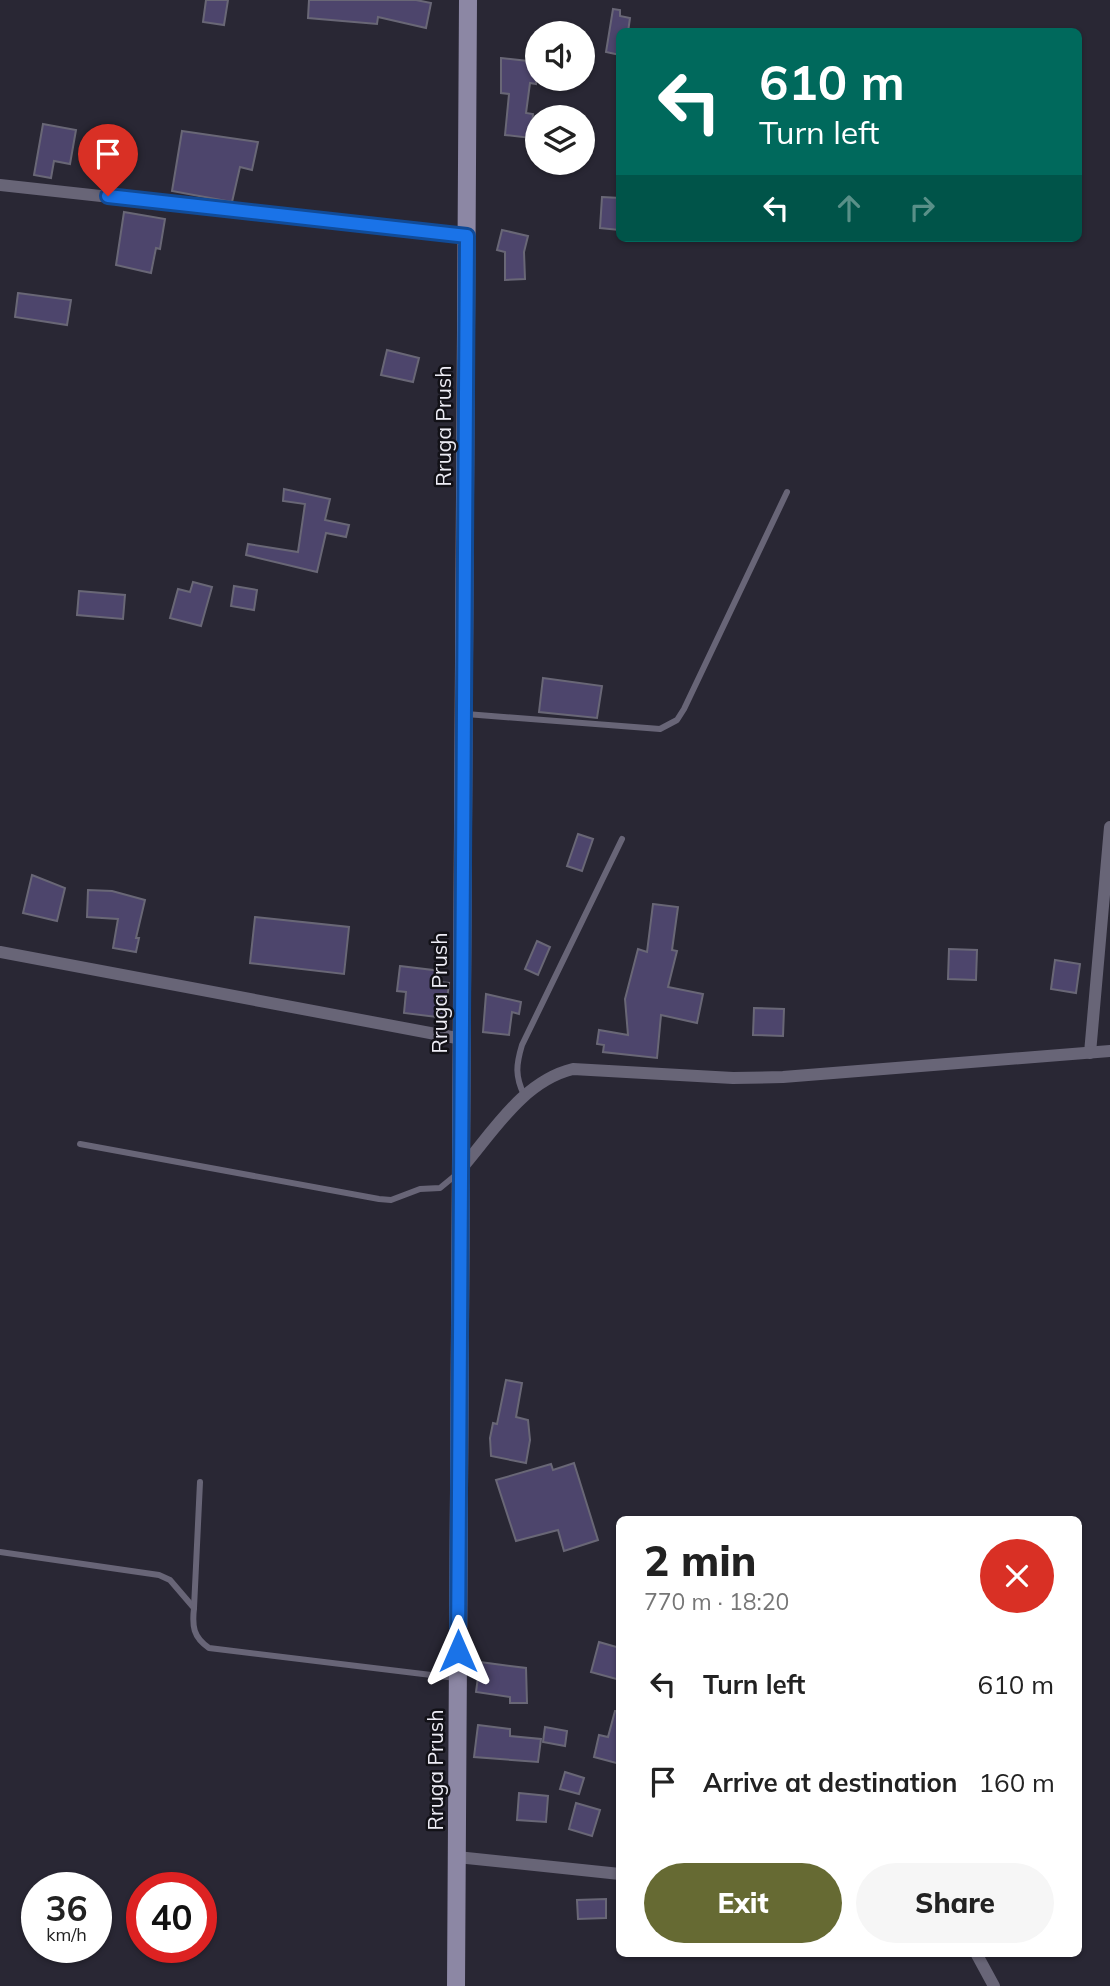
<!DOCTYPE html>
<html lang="en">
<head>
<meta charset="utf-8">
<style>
  body { margin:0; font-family:Mulish,sans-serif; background:#f6f6f6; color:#222; height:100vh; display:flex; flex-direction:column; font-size:26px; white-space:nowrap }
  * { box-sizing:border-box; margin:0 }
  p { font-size:23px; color:#767676 }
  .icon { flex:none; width:38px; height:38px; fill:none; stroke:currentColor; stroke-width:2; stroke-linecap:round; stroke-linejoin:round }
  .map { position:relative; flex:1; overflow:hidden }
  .sheet { position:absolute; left:616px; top:1516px; width:466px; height:441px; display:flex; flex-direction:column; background:#fff; border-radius:10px; box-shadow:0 2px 5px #0004 }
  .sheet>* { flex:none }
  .top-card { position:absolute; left:616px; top:28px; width:466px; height:214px; border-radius:10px; box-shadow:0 2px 5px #0004; background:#00695c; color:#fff; overflow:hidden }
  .controls { position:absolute; left:525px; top:21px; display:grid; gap:14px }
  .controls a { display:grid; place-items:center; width:70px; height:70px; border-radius:50%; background:#fff; box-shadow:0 2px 5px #0004; font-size:35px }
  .speed { position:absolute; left:21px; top:1872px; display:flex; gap:14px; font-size:35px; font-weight:700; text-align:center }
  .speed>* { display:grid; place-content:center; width:91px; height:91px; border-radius:50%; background:#fff; box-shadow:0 2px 5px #0004; line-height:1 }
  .speed small { font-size:18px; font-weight:400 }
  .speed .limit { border:10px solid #d22; background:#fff; color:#111 }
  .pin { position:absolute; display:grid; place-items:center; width:60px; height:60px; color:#fff; margin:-72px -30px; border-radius:50% 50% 50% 0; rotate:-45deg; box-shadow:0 0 7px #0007 }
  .pin .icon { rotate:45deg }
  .me { position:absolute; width:77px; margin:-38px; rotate:0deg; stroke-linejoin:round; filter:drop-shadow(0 0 5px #0008) }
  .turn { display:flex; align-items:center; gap:24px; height:147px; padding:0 28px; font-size:32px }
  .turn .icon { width:91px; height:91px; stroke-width:2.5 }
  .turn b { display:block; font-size:49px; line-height:60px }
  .lanes { display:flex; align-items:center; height:66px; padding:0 28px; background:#0003; justify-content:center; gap:35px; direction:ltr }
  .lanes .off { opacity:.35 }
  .round { display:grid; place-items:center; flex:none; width:74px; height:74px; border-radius:37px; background:#f6f6f6 }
  .summary { display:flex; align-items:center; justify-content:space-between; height:119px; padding:0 28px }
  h1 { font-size:42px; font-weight:800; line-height:52px }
  .action { display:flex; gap:14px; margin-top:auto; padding:14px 28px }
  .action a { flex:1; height:80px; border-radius:42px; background:#666a33; color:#fff; font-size:28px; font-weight:800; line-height:80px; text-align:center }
  .action a+a { background:#f6f6f6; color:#222 }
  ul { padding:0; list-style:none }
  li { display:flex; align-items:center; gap:21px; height:98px; padding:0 28px }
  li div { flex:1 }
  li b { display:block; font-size:26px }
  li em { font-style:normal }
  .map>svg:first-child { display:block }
  .building { fill:#4d456c; stroke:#696776; stroke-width:2 }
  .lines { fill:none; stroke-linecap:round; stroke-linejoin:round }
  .lane { stroke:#686577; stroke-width:6 }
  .street { stroke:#686577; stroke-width:12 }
  .secondary { stroke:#8c87a4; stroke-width:18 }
  .route-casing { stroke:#114b97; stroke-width:18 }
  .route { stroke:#1a73e8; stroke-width:12 }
  .labels { text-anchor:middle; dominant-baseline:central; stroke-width:5; stroke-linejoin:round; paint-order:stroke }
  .street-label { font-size:21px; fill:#edecf5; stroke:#121117 }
</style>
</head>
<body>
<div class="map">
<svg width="1110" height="1986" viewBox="0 0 1110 1986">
  <rect width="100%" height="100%" fill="#292734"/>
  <g class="building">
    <polygon points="206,0 228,0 224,25 203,22"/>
    <polygon points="309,0 416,0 431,3 426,28 378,17 377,24 308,18"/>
    <polygon points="613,9 620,10 620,16 630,18 628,32 620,32 620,55 606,52"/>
    <polygon points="501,58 537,62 536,84 530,83 526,113 533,114 531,138 505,135 509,94 501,93"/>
    <polygon points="43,124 76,130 70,164 54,161 51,178 34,175"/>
    <polygon points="182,131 258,142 252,170 240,167 232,202 172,191"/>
    <polygon points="113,136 131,145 122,165 116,162 112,171 99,165"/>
    <polygon points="602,197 620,198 619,230 600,228"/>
    <polygon points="124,212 165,219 160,249 156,248 151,273 116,265"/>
    <polygon points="502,230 528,236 524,252 525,279 505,280 505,252 497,250"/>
    <polygon points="18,293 71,300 67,325 15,317"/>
    <polygon points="387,350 419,358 413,382 381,375"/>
    <polygon points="284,489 330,499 325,520 349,525 346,537 326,533 317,572 246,555 248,544 298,552 305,504 283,501"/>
    <polygon points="193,582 212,587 201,626 170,618 178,589 190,592"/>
    <polygon points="234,586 257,590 254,610 231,606"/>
    <polygon points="79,591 125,595 123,619 77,615"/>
    <polygon points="543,678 602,686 597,718 539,712"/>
    <polygon points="578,834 593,839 582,871 567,866"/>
    <polygon points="32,875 65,888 57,921 23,913"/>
    <polygon points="88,890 112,891 145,900 136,938 139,938 136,952 113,948 118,919 87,917"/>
    <polygon points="653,904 678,907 672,950 677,951 668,987 703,994 697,1023 661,1015 657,1058 603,1052 604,1045 597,1044 599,1030 628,1035 625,999 638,949 647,952"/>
    <polygon points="255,917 349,927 344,974 250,963"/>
    <polygon points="537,941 550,947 538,975 525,969"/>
    <polygon points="949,949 977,950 976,980 948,979"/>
    <polygon points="1055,960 1080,964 1076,993 1051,989"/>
    <polygon points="400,966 441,971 440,982 449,983 445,1018 404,1013 406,992 397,991"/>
    <polygon points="486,994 521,1002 519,1014 512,1012 509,1035 483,1032"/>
    <polygon points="754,1008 784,1009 783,1036 753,1035"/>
    <polygon points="506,1380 522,1383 516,1417 528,1420 530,1440 526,1463 491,1456 490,1438 493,1423 497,1424"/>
    <polygon points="574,1463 598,1540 564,1551 558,1530 516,1541 496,1480 551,1464 553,1470"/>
    <polygon points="599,1642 620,1648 620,1680 591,1672"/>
    <polygon points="480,1662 526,1668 527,1703 510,1703 510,1697 476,1692"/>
    <polygon points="615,1711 620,1711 620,1764 594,1757 599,1735 608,1737"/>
    <polygon points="478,1725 510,1729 510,1736 541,1739 538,1762 474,1757"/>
    <polygon points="545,1727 567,1731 565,1746 543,1742"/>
    <polygon points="565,1772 584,1778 579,1794 560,1789"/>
    <polygon points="519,1793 548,1796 546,1822 517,1820"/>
    <polygon points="576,1803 600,1810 592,1836 569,1829"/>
    <polygon points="606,1899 606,1918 578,1919 577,1900"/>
  </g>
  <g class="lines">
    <g class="lane">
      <polyline points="466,714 660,729 677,720 684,709 787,492"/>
      <path d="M524 1095C515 1076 516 1065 522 1045L622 839"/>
      <polyline points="80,1144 379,1199 391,1200 420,1189 440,1188 457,1174"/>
      <path d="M0 1552 159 1575 170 1580 194 1608C192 1626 193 1637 209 1648L456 1678"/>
      <polyline points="194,1608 200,1482"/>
    </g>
    <g class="street">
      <polyline points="0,185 467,236"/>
      <polyline points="0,952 462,1039"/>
      <polyline points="1090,1053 1110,827"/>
      <path d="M461 1169C493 1132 523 1081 573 1069L733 1078 783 1077 1110 1051"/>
      <polyline points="457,1857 620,1874"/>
      <polyline points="976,1953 994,1986"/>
    </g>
    <polyline class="secondary" points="456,1986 468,0"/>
  </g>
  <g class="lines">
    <defs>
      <polyline id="route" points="108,196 467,236 458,1651"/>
    </defs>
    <use href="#route" class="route-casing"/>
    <use href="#route" class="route"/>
  </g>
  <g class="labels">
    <g class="street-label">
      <text transform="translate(443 426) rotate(-90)">Rruga Prush</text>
      <text transform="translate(439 993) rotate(-90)">Rruga Prush</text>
      <text transform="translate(435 1770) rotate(-90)">Rruga Prush</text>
    </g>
  </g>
</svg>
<div class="controls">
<a><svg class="icon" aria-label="sound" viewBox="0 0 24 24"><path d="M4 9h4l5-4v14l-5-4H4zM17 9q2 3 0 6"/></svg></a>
<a><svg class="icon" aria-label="layers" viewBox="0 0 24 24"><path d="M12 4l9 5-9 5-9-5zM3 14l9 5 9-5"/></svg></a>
</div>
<div class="speed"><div>36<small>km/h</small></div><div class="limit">40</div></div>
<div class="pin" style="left:108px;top:196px;background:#d93025"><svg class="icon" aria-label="arrive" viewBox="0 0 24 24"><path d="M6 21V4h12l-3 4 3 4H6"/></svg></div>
<svg class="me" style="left:458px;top:1651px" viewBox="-20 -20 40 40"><path d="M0-17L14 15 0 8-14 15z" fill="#1a73e8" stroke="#fff" stroke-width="4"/></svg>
<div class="top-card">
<div class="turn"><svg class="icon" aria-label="left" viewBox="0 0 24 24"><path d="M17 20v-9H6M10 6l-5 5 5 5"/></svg><div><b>610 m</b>Turn left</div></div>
<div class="lanes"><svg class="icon" aria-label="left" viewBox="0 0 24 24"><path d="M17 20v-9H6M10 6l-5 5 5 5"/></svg><svg class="icon off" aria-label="ahead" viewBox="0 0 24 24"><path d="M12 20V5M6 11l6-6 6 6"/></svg><svg class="icon off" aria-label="right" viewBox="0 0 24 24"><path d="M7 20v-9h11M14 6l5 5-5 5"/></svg></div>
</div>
<section class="sheet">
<div class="summary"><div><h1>2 min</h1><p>770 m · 18:20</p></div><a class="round" style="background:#d93025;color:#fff"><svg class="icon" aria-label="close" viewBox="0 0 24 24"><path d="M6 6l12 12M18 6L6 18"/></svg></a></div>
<ul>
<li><svg class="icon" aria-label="left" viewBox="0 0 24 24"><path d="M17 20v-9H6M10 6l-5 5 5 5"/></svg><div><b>Turn left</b></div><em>610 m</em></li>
<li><svg class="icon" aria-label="arrive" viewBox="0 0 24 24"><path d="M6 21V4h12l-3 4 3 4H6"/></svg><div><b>Arrive at destination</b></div><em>160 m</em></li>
</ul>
<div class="action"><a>Exit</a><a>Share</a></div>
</section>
</div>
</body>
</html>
